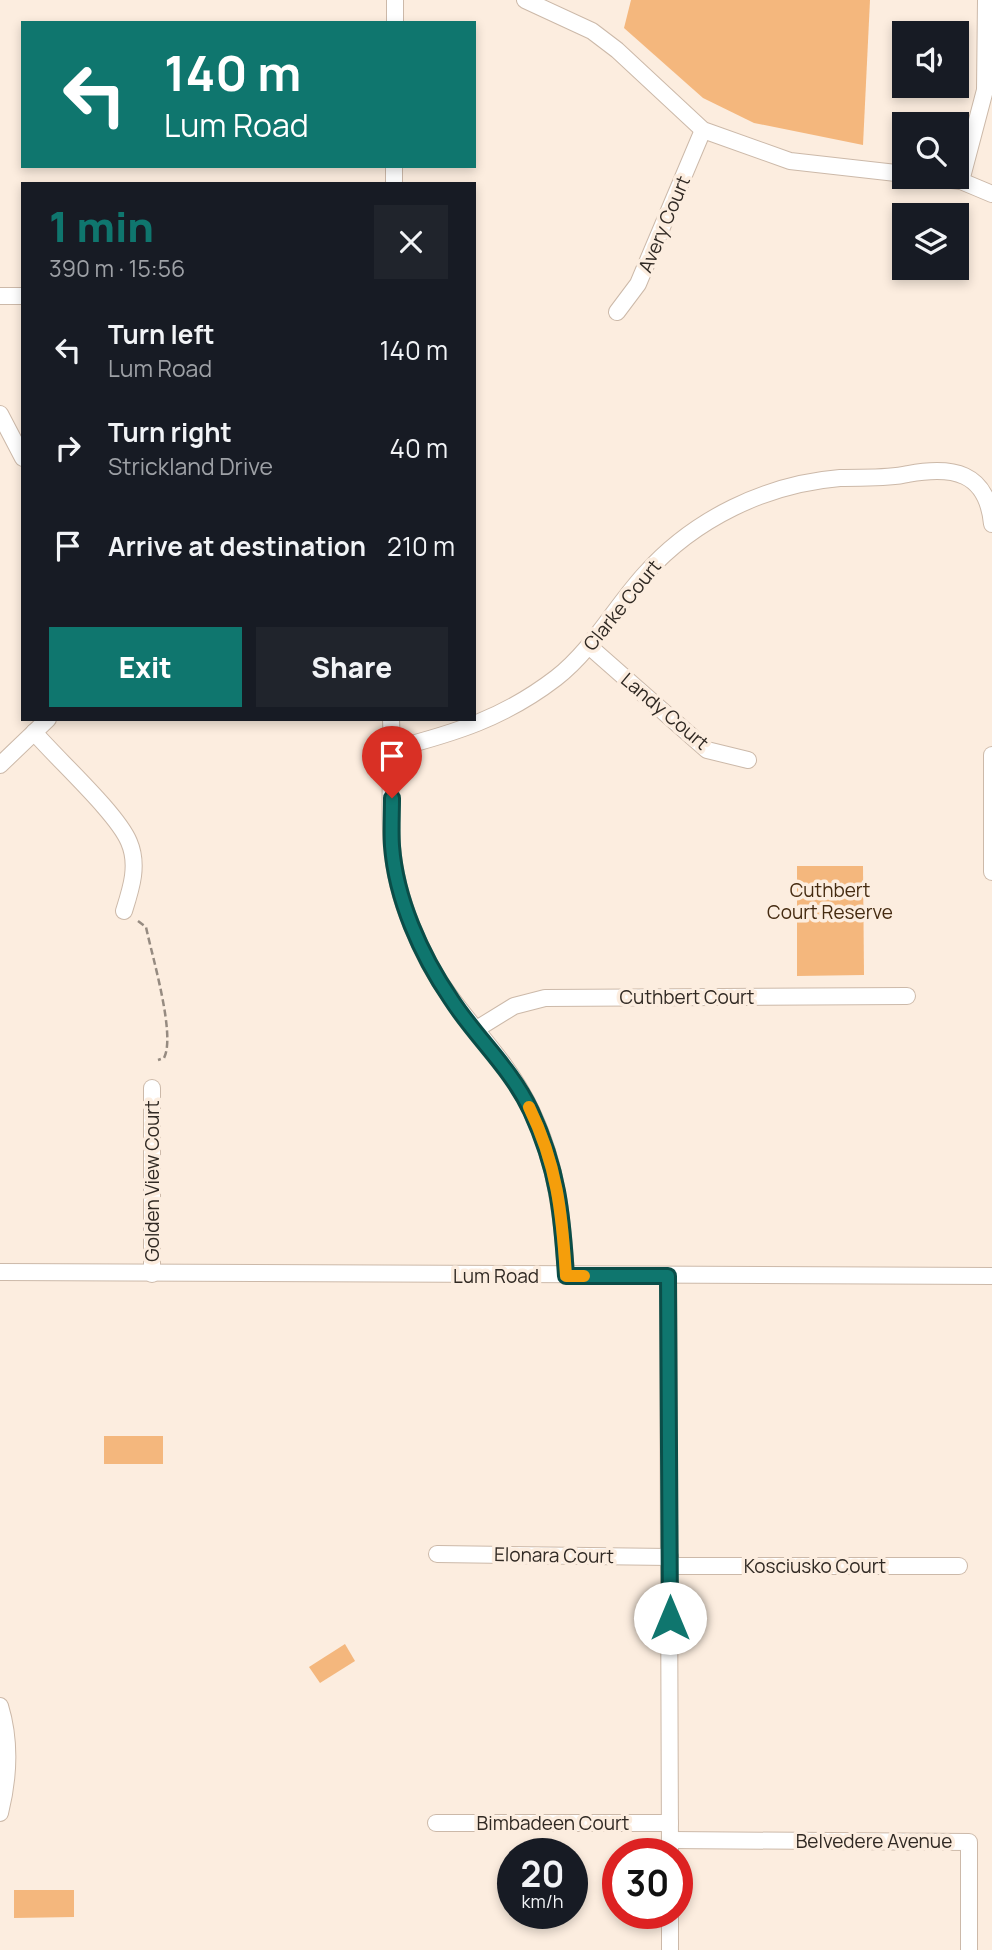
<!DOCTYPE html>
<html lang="en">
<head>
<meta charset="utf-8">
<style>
  body { margin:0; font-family:Manrope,sans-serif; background:#20242c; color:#f1f3f6; height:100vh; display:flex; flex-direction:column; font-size:26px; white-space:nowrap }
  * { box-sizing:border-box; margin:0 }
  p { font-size:23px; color:#9ea1a6 }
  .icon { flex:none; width:38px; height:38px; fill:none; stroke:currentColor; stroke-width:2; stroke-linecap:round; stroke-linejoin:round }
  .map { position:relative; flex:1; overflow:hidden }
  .details { position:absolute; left:21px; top:182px; width:455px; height:539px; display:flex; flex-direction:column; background:#171b24; border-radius:0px; box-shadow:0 4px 10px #0003 }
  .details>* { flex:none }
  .hud { position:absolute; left:21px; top:21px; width:455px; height:147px; border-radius:0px; box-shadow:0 4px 10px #0003; background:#0f766e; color:#fff; overflow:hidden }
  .fabs { position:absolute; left:892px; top:21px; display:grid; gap:14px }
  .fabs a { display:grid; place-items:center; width:77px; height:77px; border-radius:0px; background:#171b24; box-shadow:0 4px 10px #0003; font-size:35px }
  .speed { position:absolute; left:497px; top:1838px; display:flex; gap:14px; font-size:35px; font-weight:700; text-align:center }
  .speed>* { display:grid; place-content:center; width:91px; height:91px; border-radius:50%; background:#171b24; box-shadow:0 4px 10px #0003; line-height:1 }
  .speed small { font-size:18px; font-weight:400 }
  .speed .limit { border:10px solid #d22; background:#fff; color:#111 }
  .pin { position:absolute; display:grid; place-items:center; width:60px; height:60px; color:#fff; margin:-72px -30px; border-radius:50% 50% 50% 0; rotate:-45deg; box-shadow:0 0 7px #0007 }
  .pin .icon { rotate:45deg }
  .me { position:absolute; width:77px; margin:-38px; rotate:0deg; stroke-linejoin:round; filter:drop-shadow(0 0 5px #0008) }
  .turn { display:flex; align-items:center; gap:24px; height:147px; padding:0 28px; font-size:32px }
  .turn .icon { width:91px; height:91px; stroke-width:2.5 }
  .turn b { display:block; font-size:49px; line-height:60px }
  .round { display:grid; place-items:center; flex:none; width:74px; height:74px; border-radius:0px; background:#20242c }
  .head { display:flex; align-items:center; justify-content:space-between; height:119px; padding:0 28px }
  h1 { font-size:42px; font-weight:800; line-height:52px; color:#0f766e }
  .primary-button { display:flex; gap:14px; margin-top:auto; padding:14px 28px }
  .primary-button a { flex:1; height:80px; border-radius:0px; background:#0f766e; color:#fff; font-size:28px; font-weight:800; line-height:80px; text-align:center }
  .primary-button a+a { background:#20242c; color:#f1f3f6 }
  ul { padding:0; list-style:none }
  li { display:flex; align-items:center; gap:21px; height:98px; padding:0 28px }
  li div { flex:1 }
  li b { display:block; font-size:26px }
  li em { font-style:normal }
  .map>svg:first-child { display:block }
  .green { fill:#f4b77d }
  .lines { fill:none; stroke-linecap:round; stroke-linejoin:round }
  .minor-casing { stroke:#ccb9a9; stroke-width:18 }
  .path { stroke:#968b81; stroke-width:2.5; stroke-dasharray:7 3.5; stroke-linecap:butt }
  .minor { stroke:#fff; stroke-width:16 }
  .route-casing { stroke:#0a4d48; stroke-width:18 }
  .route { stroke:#0f766e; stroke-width:12 }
  .slow { stroke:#f59e0b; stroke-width:12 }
  .labels { text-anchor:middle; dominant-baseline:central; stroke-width:7; stroke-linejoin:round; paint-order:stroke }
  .street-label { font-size:19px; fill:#302923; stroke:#fceddf }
  .park-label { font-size:19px; fill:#452b11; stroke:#fceddf }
</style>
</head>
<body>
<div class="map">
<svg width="992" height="1950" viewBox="0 0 992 1950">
  <rect width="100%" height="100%" fill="#fceddf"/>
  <g class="green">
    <polygon points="631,0 870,0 863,145 754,123 703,98 624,28"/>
    <polygon points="797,866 863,866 864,975 797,976"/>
    <rect x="104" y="1436" width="59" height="28"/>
    <polygon points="345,1644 355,1661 320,1683 309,1667"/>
    <polygon points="14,1890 74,1890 74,1917 14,1918"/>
  </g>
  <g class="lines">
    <defs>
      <g id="minor">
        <polyline points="525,0 592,31 617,50 703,130 790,161 905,174"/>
        <polyline points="395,23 395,0"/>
        <polyline points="924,177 961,181 992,194"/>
        <polyline points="961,181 985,90 986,0"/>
        <polyline points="394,184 394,166"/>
        <polyline points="0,296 23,296"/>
        <polyline points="617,312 638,284 703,130"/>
        <polyline points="0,414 23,458"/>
        <polyline points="590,647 707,750 748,760"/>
        <path d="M391 719C393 761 388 805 392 847 395 883 408 921 424 953 444 996 477 1028 504 1065 551 1129 562 1199 566 1276"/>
        <path d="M34 732C57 759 117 813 129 842 139 865 131 889 124 911"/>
        <path d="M393 749C455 733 504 718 556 678 593 649 614 608 645 574 694 519 766 484 840 478 863 477 886 479 908 474 952 466 987 471 992 524"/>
        <polyline points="0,765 48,719"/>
        <polyline points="992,872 992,755"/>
        <polyline points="475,1030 514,1006 545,998 907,996"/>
        <polyline points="0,1272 992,1276"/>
        <polyline points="152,1274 152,1088"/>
        <polyline points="668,1276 670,1853"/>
        <polyline points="437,1554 670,1557"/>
        <polyline points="670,1566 959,1566"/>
        <path d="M0 1706C11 1742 9 1777 0 1813"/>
        <polyline points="436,1823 670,1823"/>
        <polyline points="670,1840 969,1842 969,1950"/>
        <polyline points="670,1950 670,1913"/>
      </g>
    </defs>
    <use href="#minor" class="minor-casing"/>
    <path class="path" d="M138 921 146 927C152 956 176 1035 164 1058L158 1060"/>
    <use href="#minor" class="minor"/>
  </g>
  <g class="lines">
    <defs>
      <path id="route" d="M392 798C392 814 391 831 392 846 396 899 421 955 451 999 476 1038 511 1068 531 1111 558 1170 562 1213 566 1276H668L670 1618"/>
    </defs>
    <use href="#route" class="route-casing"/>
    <use href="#route" class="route"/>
    <path class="slow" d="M529 1107C557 1164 562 1213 566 1276H584"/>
  </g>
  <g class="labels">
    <g class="street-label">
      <text transform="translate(664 224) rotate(-67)">Avery Court</text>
      <text transform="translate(622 605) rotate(-51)">Clarke Court</text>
      <text transform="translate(665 711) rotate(40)">Landy Court</text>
      <text x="687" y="997">Cuthbert Court</text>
      <text transform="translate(152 1181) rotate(-90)">Golden View Court</text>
      <text x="496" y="1276">Lum Road</text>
      <text transform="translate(554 1555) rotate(1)">Elonara Court</text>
      <text x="815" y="1566">Kosciusko Court</text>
      <text x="553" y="1823">Bimbadeen Court</text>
      <text x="874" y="1841">Belvedere Avenue</text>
    </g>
    <g class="park-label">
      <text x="830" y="890">Cuthbert<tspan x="830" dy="22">Court Reserve</tspan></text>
    </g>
  </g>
</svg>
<div class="fabs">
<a><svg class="icon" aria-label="sound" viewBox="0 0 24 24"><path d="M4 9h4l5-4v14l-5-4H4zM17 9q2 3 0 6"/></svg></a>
<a><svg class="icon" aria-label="search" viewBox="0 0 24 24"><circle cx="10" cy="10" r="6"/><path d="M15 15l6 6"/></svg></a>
<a><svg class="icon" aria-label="layers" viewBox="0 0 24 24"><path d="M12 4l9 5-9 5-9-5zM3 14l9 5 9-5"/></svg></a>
</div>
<div class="speed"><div>20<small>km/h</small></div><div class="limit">30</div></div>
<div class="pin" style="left:392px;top:798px;background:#d93025"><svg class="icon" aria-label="arrive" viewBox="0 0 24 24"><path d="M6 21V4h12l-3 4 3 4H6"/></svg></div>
<svg class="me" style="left:670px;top:1618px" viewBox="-20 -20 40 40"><circle r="19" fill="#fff"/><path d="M0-13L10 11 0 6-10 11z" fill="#0f766e"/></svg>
<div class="hud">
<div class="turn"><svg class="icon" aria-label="left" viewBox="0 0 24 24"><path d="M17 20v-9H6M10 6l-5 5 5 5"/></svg><div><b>140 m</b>Lum Road</div></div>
</div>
<section class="details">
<div class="head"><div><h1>1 min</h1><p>390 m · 15:56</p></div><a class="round"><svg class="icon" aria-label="close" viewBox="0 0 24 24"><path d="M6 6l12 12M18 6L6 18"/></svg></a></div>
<ul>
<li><svg class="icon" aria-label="left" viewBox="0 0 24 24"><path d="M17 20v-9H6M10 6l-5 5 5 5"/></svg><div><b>Turn left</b><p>Lum Road</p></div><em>140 m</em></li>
<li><svg class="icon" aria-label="right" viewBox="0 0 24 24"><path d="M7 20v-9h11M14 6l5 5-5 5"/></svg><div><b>Turn right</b><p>Strickland Drive</p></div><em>40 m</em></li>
<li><svg class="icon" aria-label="arrive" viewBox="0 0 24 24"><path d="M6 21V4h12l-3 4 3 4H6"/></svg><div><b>Arrive at destination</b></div><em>210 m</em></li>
</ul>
<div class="primary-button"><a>Exit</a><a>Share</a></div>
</section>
</div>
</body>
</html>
